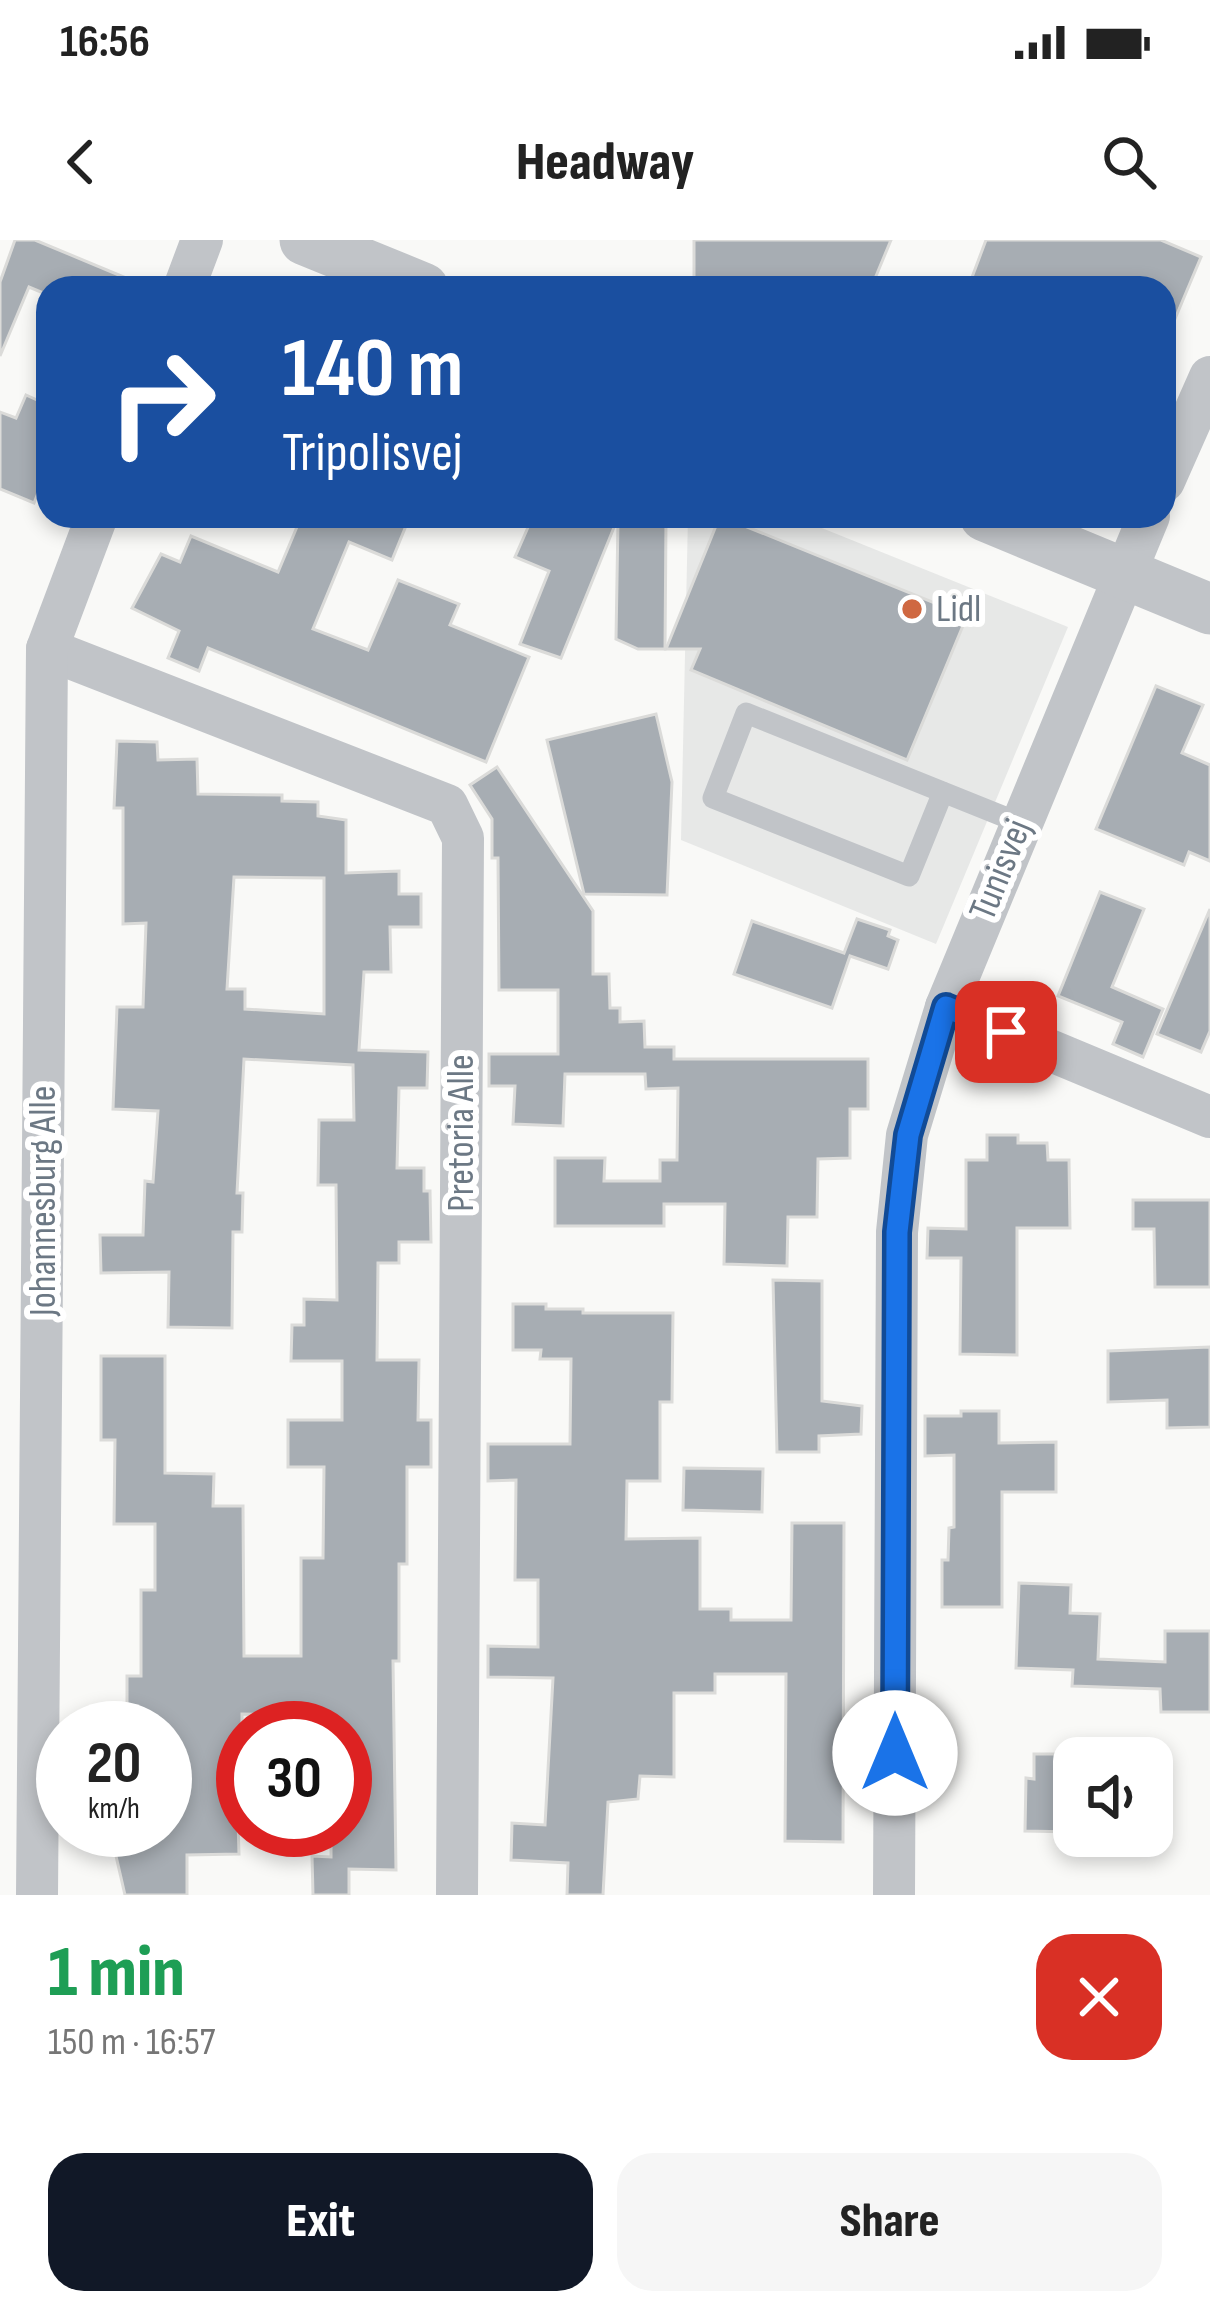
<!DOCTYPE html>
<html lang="en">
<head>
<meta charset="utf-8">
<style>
  body { margin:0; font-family:"Sofia Sans Condensed",sans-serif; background:#f6f6f6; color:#222; height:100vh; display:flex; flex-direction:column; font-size:45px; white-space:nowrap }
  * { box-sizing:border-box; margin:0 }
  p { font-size:39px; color:#767676 }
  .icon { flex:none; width:66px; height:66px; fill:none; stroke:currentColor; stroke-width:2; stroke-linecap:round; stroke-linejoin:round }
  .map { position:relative; height:1655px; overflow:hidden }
  .sheet { display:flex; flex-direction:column; background:#fff; flex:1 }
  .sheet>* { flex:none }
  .guide { position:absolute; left:36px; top:36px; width:1140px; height:252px; border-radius:36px; box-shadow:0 6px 18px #0003; background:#1a4fa0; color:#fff; overflow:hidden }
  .buttons { position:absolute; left:1053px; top:1497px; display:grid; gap:24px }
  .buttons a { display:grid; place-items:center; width:120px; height:120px; border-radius:24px; background:#fff; box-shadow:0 6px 18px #0003; font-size:60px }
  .speed { position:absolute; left:36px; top:1461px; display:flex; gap:24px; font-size:60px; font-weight:700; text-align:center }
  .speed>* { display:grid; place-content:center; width:156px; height:156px; border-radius:50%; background:#fff; box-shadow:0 6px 18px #0003; line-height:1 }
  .speed small { font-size:30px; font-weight:400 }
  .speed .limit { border:18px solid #d22; background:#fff; color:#111 }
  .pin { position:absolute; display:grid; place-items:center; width:102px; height:102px; color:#fff; margin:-51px; border-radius:24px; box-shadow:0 6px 18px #0006 }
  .me { position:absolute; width:132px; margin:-66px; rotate:0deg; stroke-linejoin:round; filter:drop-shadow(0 0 9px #0008) }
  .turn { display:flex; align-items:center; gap:42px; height:252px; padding:0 48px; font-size:54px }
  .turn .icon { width:156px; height:156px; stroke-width:2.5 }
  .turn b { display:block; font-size:84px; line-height:102px }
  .round { display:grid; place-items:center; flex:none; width:126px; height:126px; border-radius:36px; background:#f6f6f6 }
  .headline { display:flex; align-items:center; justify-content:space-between; height:204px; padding:0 48px }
  h1 { font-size:72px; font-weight:800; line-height:90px; color:#1e9e55 }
  .cta { display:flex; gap:24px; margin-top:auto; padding:24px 48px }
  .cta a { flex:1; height:138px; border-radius:36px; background:#111827; color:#fff; font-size:48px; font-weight:800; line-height:138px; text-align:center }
  .cta a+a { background:#f6f6f6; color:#222 }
  .status { display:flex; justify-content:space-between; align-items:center; height:84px; padding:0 60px; background:#fff; direction:ltr }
  .status svg { height:33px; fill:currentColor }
  header { display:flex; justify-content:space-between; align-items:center; height:156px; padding:0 48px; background:#fff; font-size:54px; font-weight:800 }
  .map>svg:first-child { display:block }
  .built { fill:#e7e8e7 }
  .building { fill:#a7adb3; stroke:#dbdbd9; stroke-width:3; fill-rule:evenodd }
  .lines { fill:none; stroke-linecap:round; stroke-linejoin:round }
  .service { stroke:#c1c4c8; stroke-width:21 }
  .minor { stroke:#c1c4c8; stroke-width:42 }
  .tertiary { stroke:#c1c4c8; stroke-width:51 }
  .route-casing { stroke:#114b97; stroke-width:30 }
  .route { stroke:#1a73e8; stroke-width:21 }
  .poi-dot { fill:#cf6841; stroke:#fff; stroke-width:4.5 }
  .labels { text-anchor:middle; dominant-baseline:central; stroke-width:12; stroke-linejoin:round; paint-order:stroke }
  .poi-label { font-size:39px; fill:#6c7884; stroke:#fff; text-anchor:start }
  .street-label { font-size:39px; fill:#6c7884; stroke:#fff }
</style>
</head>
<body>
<div class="status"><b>16:56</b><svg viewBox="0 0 49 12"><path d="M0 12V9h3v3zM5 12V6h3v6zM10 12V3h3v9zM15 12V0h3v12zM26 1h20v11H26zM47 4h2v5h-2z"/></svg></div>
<header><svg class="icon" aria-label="back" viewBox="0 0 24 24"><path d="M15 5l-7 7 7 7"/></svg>Headway<svg class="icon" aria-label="search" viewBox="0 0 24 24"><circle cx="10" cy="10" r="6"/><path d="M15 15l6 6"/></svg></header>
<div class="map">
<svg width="1210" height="1655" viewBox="0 0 1210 1655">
  <rect width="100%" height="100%" fill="#f9f9f7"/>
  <polygon class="built" points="688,276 792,276 1068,387 936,704 681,600"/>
  <g class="building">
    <polygon points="15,0 35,0 150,48 48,48 48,55 29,47 0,116 0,42"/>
    <polygon points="694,0 891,0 871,48 694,48"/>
    <polygon points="986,0 1161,0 1201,17 1164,105 1164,48 968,48"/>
    <polygon points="26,155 48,165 48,228 34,263 0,249 0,172 16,178"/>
    <polygon points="287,276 410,276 392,320 349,302 313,389 368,410 398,340 459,364 450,385 529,417 486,522 208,408 199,431 168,418 179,391 132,368 161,314 180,322 191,296 278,332 299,282"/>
    <polygon points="533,276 617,280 561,418 520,404 549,331 515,317"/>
    <polygon points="720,276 967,376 907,520 691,430 700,409 666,409"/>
    <polygon points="618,280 666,280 665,409 638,409 616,399"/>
    <polygon points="1156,446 1203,465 1182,513 1210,525 1210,621 1189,612 1184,625 1096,589"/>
    <polygon points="656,474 672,542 667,655 584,654 547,500"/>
    <path d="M117 501 157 502 158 520 197 519 198 554 282 555V561L318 562V576L346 580V633L399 631V654H421V687H390L391 732H364L359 810 428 812 427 848H399L397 928H424V951H430L431 1002H399V1023H378L377 1120H419L418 1180H431V1227H407V1324H399V1421H393L396 1630 349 1629V1655H313L312 1616 331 1617V1590H345V1488H312V1475L242 1474V1511H236L239 1614 187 1615V1655H125L110 1590H165V1488H127V1436H141V1350H155V1284H114L115 1200H101V1116H165V1233L214 1234 213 1266H243L244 1416H301V1318H323L324 1227H288V1180H342V1121H291L292 1085H304V1059L337 1060 336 945H318L319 880H354L353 825 244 819 237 953H243L242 992H233L232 1088 168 1087 169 1032 101 1033 100 995H143L145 941 153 942 158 871 113 869 117 767H143L146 683 123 684V568H114ZM234 637 324 638V774L245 769V749H227Z"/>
    <polygon points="497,527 593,671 593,734 609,734 610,768 620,768 620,782 644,781 645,807 674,807 674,819 868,819 868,869 850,869 850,918 818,919 817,977 788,977 787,1026 724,1024 725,964 664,964 664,986 555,986 555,918 605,918 604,941 660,941 660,920 677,920 678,848 646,849 645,834 565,834 563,886 513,884 515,846 489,846 489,814 558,814 558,750 499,750 498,618 492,618 492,579 470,545"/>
    <polygon points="1100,652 1144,669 1112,747 1163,769 1143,817 1113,804 1122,782 1058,756"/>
    <polygon points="1210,669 1210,791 1201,812 1157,794"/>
    <polygon points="857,679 890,690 888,696 898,700 888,729 850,716 832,768 734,734 752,681 844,713"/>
    <polygon points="987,895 1018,895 1018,903 1047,903 1048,920 1069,920 1070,988 1017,988 1017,1115 960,1114 961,1018 927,1018 928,988 966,989 966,920 987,920"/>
    <polygon points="1133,960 1210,960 1210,1047 1155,1047 1154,989 1133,989"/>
    <polygon points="773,1040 822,1041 822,1161 862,1166 861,1194 819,1196 819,1212 777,1212"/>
    <polygon points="513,1064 546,1064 546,1069 583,1069 583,1073 673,1073 672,1162 660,1162 660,1241 627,1241 626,1299 700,1298 700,1369 731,1369 731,1380 791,1380 792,1283 844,1283 843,1602 785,1601 786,1434 715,1434 715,1453 674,1453 674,1537 640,1536 638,1559 608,1562 603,1655 567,1655 568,1623 511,1620 512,1583 545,1585 553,1438 488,1437 488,1406 538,1407 538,1340 515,1340 516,1240 488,1241 488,1204 570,1204 571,1119 540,1119 541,1110 513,1110"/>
    <polygon points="1210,1107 1210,1187 1167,1188 1167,1160 1108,1162 1108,1111"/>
    <polygon points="961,1171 999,1171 999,1203 1056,1202 1056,1252 1002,1252 1002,1367 942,1367 942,1320 948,1320 949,1288 954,1287 954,1215 925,1216 925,1176 961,1176"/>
    <polygon points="684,1228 763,1229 762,1272 683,1270"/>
    <polygon points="1019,1343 1071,1345 1070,1373 1100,1374 1098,1419 1165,1422 1165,1391 1210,1391 1210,1472 1161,1472 1160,1449 1072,1446 1073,1430 1016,1428"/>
    <polygon points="1034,1514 1074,1514 1074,1592 1025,1591 1026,1538 1034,1539"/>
  </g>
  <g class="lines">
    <polyline class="service" points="943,552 909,636 713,558 746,473 1020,583"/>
    <g class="minor">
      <polyline points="184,48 202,0"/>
      <polyline points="1164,241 1210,137"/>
      <polyline points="47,409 447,565 463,598 457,1655"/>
      <polyline points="946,767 1210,877"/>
      <polyline points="37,1655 47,409 97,276"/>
      <polyline points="894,1655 897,992 907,895 946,767 1149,276"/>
    </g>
    <g class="tertiary">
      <polyline points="305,0 423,48"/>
      <polyline points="985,276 1210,369"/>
    </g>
  </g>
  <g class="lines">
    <defs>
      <polyline id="route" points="895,1513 897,992 908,895 946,767 1006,792"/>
    </defs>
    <use href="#route" class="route-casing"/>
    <use href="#route" class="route"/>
  </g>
  <circle class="poi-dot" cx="912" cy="369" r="12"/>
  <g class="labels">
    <g class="poi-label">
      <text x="936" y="369">Lidl</text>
    </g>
    <g class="street-label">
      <text transform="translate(1001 630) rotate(-68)">Tunisvej</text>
      <text transform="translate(461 893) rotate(-90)">Pretoria Alle</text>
      <text transform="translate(43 961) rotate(-90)">Johannesburg Alle</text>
    </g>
  </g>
</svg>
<div class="buttons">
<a><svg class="icon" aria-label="sound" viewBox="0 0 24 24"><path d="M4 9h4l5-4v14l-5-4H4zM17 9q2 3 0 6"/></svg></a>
</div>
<div class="speed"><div>20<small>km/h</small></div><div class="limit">30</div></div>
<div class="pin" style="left:1006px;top:792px;background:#d93025"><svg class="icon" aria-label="arrive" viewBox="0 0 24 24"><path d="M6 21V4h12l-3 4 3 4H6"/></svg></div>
<svg class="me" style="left:895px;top:1513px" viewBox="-20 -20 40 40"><circle r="19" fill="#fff"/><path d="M0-13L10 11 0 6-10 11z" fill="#1a73e8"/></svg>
<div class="guide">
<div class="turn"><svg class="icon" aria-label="right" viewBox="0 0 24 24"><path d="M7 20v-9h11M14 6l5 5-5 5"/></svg><div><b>140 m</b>Tripolisvej</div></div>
</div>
</div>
<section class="sheet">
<div class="headline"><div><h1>1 min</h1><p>150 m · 16:57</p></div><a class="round" style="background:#d93025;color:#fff"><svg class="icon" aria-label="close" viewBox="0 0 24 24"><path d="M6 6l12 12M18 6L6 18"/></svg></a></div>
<div class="cta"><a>Exit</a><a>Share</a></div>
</section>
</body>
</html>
